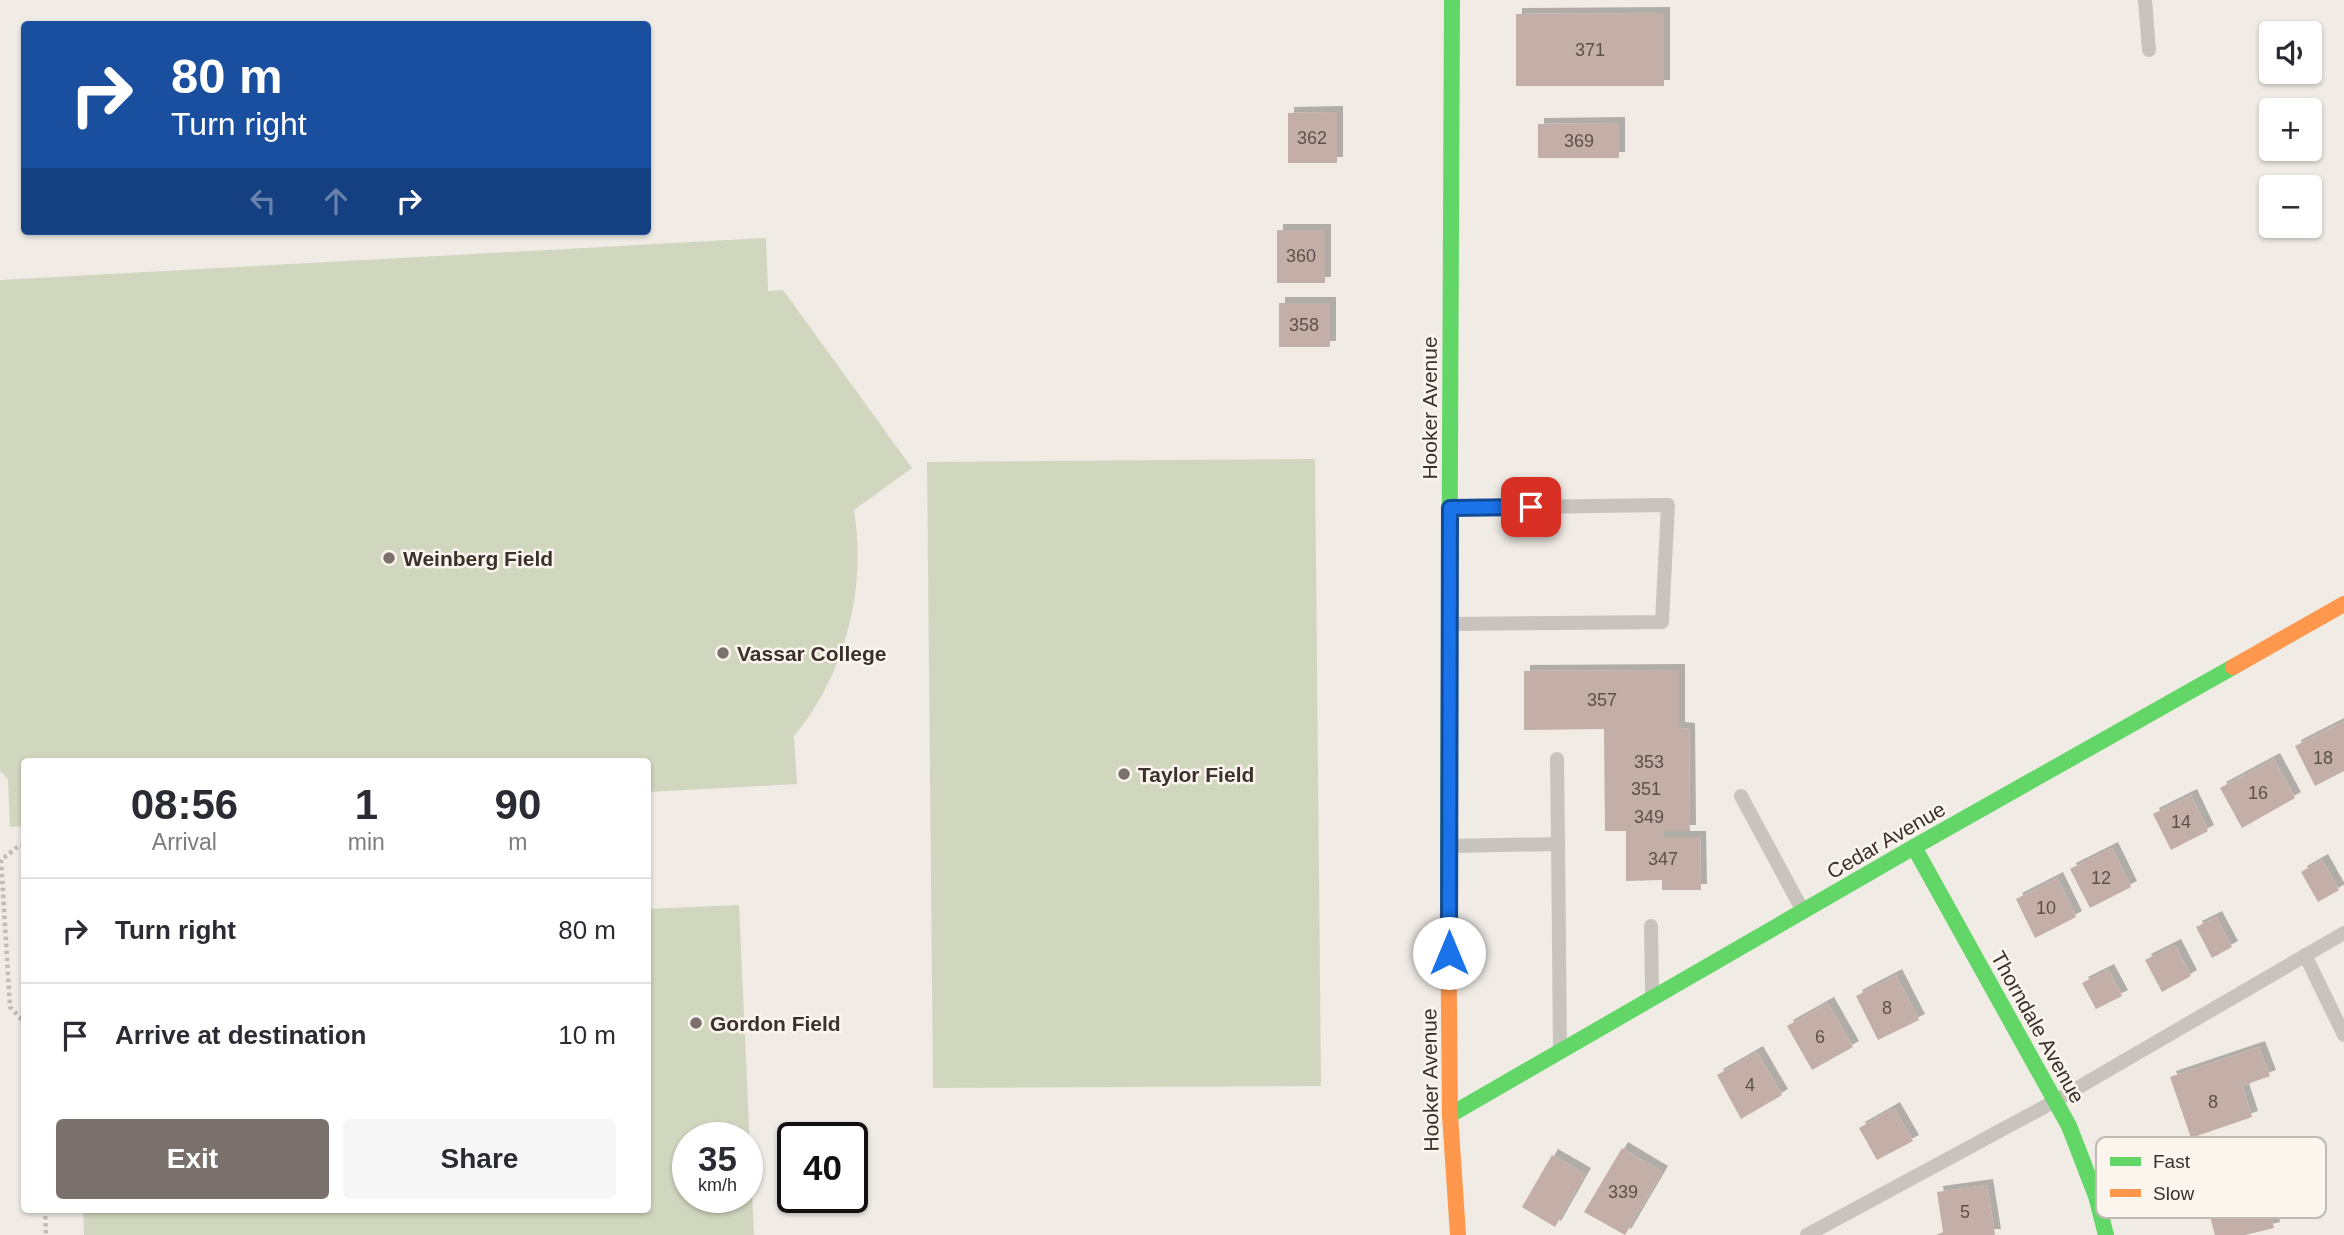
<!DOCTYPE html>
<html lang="en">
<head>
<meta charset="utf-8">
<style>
  body { margin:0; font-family:Helvetica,sans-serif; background:#f7f7f7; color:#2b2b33; height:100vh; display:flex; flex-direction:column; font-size:26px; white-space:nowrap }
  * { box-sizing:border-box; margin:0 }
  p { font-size:23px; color:#7c7c81 }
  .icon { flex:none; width:38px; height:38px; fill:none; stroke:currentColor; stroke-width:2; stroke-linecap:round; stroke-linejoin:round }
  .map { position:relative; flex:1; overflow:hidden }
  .details { position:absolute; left:21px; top:758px; width:630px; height:455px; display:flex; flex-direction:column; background:#fff; border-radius:7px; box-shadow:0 2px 5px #0004 }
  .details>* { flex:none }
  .banner { position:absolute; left:21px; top:21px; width:630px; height:214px; border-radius:7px; box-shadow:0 2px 5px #0004; background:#1a4fa0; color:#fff; overflow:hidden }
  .buttons { position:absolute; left:2259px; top:21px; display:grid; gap:14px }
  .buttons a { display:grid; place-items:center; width:63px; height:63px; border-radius:7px; background:#fff; box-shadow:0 2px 5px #0004; font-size:35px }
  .speed { position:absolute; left:672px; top:1122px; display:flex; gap:14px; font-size:35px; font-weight:700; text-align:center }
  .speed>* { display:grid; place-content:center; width:91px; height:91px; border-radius:50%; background:#fff; box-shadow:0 2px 5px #0004; line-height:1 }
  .speed small { font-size:18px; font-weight:400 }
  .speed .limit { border:4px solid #111; border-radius:10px; background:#fff; color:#111 }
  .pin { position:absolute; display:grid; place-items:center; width:60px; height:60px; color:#fff; margin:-30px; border-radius:14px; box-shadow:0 4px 10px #0006 }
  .me { position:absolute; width:77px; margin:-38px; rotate:0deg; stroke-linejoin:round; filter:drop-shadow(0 0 5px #0008) }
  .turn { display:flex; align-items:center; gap:24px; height:147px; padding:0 35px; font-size:32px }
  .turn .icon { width:91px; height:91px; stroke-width:2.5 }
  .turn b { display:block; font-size:49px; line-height:60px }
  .lanes { display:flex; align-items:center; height:66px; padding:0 35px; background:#0003; justify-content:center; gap:35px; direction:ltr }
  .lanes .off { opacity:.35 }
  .eta { display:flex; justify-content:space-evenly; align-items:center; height:119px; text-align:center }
  .eta b { font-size:42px; font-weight:700; line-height:49px }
  .action { display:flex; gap:14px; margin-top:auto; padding:14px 35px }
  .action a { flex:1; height:80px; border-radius:7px; background:#7a716c; color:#fff; font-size:28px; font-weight:700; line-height:80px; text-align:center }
  .action a+a { background:#f7f7f7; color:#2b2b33 }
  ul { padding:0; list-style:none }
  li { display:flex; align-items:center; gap:21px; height:105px; padding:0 35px; border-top:2px solid #e1e1e2 }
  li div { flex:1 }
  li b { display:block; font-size:26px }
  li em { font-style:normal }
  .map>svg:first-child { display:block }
  .green { fill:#d1d6bf; fill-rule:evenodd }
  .building { fill:#c3afa7; filter:url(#shadow) }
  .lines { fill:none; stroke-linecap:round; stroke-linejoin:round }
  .path { stroke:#c2bbb6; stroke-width:4.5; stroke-dasharray:3.5 3.5; stroke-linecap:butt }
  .lane { stroke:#c9c3be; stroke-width:14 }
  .fast { stroke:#63d668; stroke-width:16 }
  .slow { stroke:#ff974d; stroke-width:16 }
  .route-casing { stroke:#114b97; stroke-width:18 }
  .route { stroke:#1a73e8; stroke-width:12 }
  .poi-dot { fill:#7a716c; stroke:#fbf5ee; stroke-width:2.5 }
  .labels { text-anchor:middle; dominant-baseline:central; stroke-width:5; stroke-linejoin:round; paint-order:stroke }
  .number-label { font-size:18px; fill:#5d504a }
  .street-label { font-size:21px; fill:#3b302b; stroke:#fbf5ee }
  .poi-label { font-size:21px; font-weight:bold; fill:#3b302b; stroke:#fbf5ee; text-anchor:start }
  .key { fill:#fbf5ee; stroke:#c1bab4; stroke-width:2 }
  .key-label { font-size:19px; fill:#3b302b }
</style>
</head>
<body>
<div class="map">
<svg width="2344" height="1235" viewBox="0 0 2344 1235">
  <defs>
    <filter id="shadow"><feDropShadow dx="6" dy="-6" stdDeviation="0" flood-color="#0004"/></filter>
  </defs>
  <rect width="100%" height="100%" fill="#f0ebe5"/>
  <g class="green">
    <path d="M766 238 768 291 783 290 912 468 854 510C867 588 845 676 794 736L797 784 648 792V761H24V826L10 827 8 779 0 771V280Z"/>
    <polygon points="1315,459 1321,1086 933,1088 927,462"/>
    <path d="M739 905 754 1235H84L83 1209H648V909ZM688 1138H747V1197H688Z"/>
  </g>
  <g class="building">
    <polygon points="1664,13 1664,86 1516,86 1516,14"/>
    <polygon points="1337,112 1337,163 1288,163 1288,113"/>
    <polygon points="1619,123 1619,158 1538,158 1538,124"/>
    <rect x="1277" y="230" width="48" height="53"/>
    <rect x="1279" y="303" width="51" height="44"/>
    <polygon points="1679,670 1679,728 1689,729 1690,831 1664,831 1664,837 1700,837 1701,890 1662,890 1662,880 1626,881 1626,831 1605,831 1604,729 1524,730 1524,671"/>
    <polygon points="2344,721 2344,771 2315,786 2295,746"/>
    <polygon points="2274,759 2295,798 2242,828 2220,788"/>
    <polygon points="2191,795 2208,831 2171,850 2153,814"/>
    <polygon points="2112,848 2131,887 2090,908 2070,869"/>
    <polygon points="2322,860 2339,890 2318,902 2301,872"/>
    <polygon points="2057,878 2076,917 2035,938 2016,899"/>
    <polygon points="2216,917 2232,947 2212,958 2196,927"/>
    <polygon points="2175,945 2191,976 2162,992 2145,960"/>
    <polygon points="2108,970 2122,996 2096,1009 2082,983"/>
    <polygon points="1896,975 1919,1020 1878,1040 1856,996"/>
    <polygon points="1828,1003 1853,1047 1812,1070 1787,1026"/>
    <polygon points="2259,1047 2270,1076 2242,1086 2252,1117 2191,1138 2170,1077"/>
    <polygon points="1757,1052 1782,1095 1741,1119 1717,1075"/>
    <polygon points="1894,1108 1913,1141 1877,1160 1859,1128"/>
    <polygon points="1622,1148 1662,1172 1625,1235 1584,1212"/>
    <polygon points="1552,1155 1585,1174 1555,1227 1522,1207"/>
    <polygon points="2257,1164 2274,1228 2245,1235 2215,1235 2200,1179"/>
    <polygon points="1987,1185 1995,1235 1936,1235 1943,1232 1937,1192"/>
  </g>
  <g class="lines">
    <g class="path">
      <polyline points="24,845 20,845 1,860 10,1007 24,1022"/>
      <polyline points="45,1209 46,1235"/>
    </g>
    <g class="lane">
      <polyline points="2145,0 2149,50"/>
      <polyline points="1450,508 1668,505 1662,622 1451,624"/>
      <polyline points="1557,759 1558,844"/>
      <polyline points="1741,796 1803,911"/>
      <polyline points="1450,846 1558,844 1560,1048"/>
      <polyline points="1651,926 1652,994"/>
      <polyline points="2305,955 2344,1035"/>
      <polyline points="1807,1235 2055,1101 2344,933"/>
    </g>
    <g class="fast">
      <polyline points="1914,847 2069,1126 2096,1196 2106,1235"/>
      <polyline points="1448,905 1452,0"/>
      <polyline points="1450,1115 1914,847 2233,667"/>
    </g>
    <g class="slow">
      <polyline points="2233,667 2344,604"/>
      <polyline points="1448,905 1450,1115 1458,1235"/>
    </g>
  </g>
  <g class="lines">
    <defs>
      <polyline id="route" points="1449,953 1450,508 1531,507"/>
    </defs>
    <use href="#route" class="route-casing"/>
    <use href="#route" class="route"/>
  </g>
  <g class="poi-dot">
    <circle cx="389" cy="558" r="7"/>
    <circle cx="723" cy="653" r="7"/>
    <circle cx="1124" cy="774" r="7"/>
    <circle cx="696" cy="1023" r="7"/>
  </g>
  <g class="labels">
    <g class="number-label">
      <text x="1590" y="50">371</text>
      <text x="1312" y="138">362</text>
      <text x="1579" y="141">369</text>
      <text x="1301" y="256">360</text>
      <text x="1304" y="325">358</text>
      <text x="1602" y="700">357</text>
      <text x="2323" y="758">18</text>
      <text x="1649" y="762">353</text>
      <text x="1646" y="789">351</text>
      <text x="2258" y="793">16</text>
      <text x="1649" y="817">349</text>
      <text x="2181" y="822">14</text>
      <text x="1663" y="859">347</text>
      <text x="2101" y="878">12</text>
      <text x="2046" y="908">10</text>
      <text x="1887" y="1008">8</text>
      <text x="1820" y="1037">6</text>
      <text x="1750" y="1085">4</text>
      <text x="2213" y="1102">8</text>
      <text x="1623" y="1192">339</text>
      <text x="1965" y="1212">5</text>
    </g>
    <g class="street-label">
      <text transform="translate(1429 408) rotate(-90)">Hooker Avenue</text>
      <text transform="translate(1886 840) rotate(-30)">Cedar Avenue</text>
      <text transform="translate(2038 1027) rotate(61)">Thorndale Avenue</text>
      <text transform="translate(1430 1080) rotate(-91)">Hooker Avenue</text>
    </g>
    <g class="poi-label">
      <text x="403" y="558">Weinberg Field</text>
      <text x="737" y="653">Vassar College</text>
      <text x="1138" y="774">Taylor Field</text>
      <text x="710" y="1023">Gordon Field</text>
    </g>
  </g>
  <rect x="2096" y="1137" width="230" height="81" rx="10" class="key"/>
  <rect x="2110" y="1157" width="31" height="9" fill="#63d668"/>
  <rect x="2110" y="1189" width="31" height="8" fill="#ff974d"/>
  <g class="key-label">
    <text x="2153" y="1168">Fast</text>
    <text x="2153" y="1200">Slow</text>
  </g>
</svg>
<div class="buttons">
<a><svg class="icon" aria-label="sound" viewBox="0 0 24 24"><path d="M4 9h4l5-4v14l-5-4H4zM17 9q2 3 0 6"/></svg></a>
<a>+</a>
<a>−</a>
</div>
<div class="speed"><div>35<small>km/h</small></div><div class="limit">40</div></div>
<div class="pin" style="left:1531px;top:507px;background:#d93025"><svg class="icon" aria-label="arrive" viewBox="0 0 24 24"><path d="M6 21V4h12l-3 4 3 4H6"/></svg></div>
<svg class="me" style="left:1449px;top:953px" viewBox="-20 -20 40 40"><circle r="19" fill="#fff"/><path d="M0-13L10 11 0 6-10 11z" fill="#1a73e8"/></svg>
<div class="banner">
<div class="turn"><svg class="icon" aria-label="right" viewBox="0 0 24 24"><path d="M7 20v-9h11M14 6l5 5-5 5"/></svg><div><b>80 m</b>Turn right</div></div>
<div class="lanes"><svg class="icon off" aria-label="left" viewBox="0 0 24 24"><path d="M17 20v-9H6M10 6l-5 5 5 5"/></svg><svg class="icon off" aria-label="ahead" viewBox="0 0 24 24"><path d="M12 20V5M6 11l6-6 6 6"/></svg><svg class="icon" aria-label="right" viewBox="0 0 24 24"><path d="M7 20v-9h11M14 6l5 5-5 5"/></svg></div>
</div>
<section class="details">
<div class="eta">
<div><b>08:56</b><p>Arrival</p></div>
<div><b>1</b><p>min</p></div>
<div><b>90</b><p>m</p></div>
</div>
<ul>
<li><svg class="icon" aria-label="right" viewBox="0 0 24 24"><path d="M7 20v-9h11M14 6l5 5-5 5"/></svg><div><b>Turn right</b></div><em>80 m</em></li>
<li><svg class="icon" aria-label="arrive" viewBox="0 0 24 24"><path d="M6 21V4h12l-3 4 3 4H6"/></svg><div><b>Arrive at destination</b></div><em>10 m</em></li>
</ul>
<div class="action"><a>Exit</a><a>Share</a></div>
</section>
</div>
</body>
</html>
